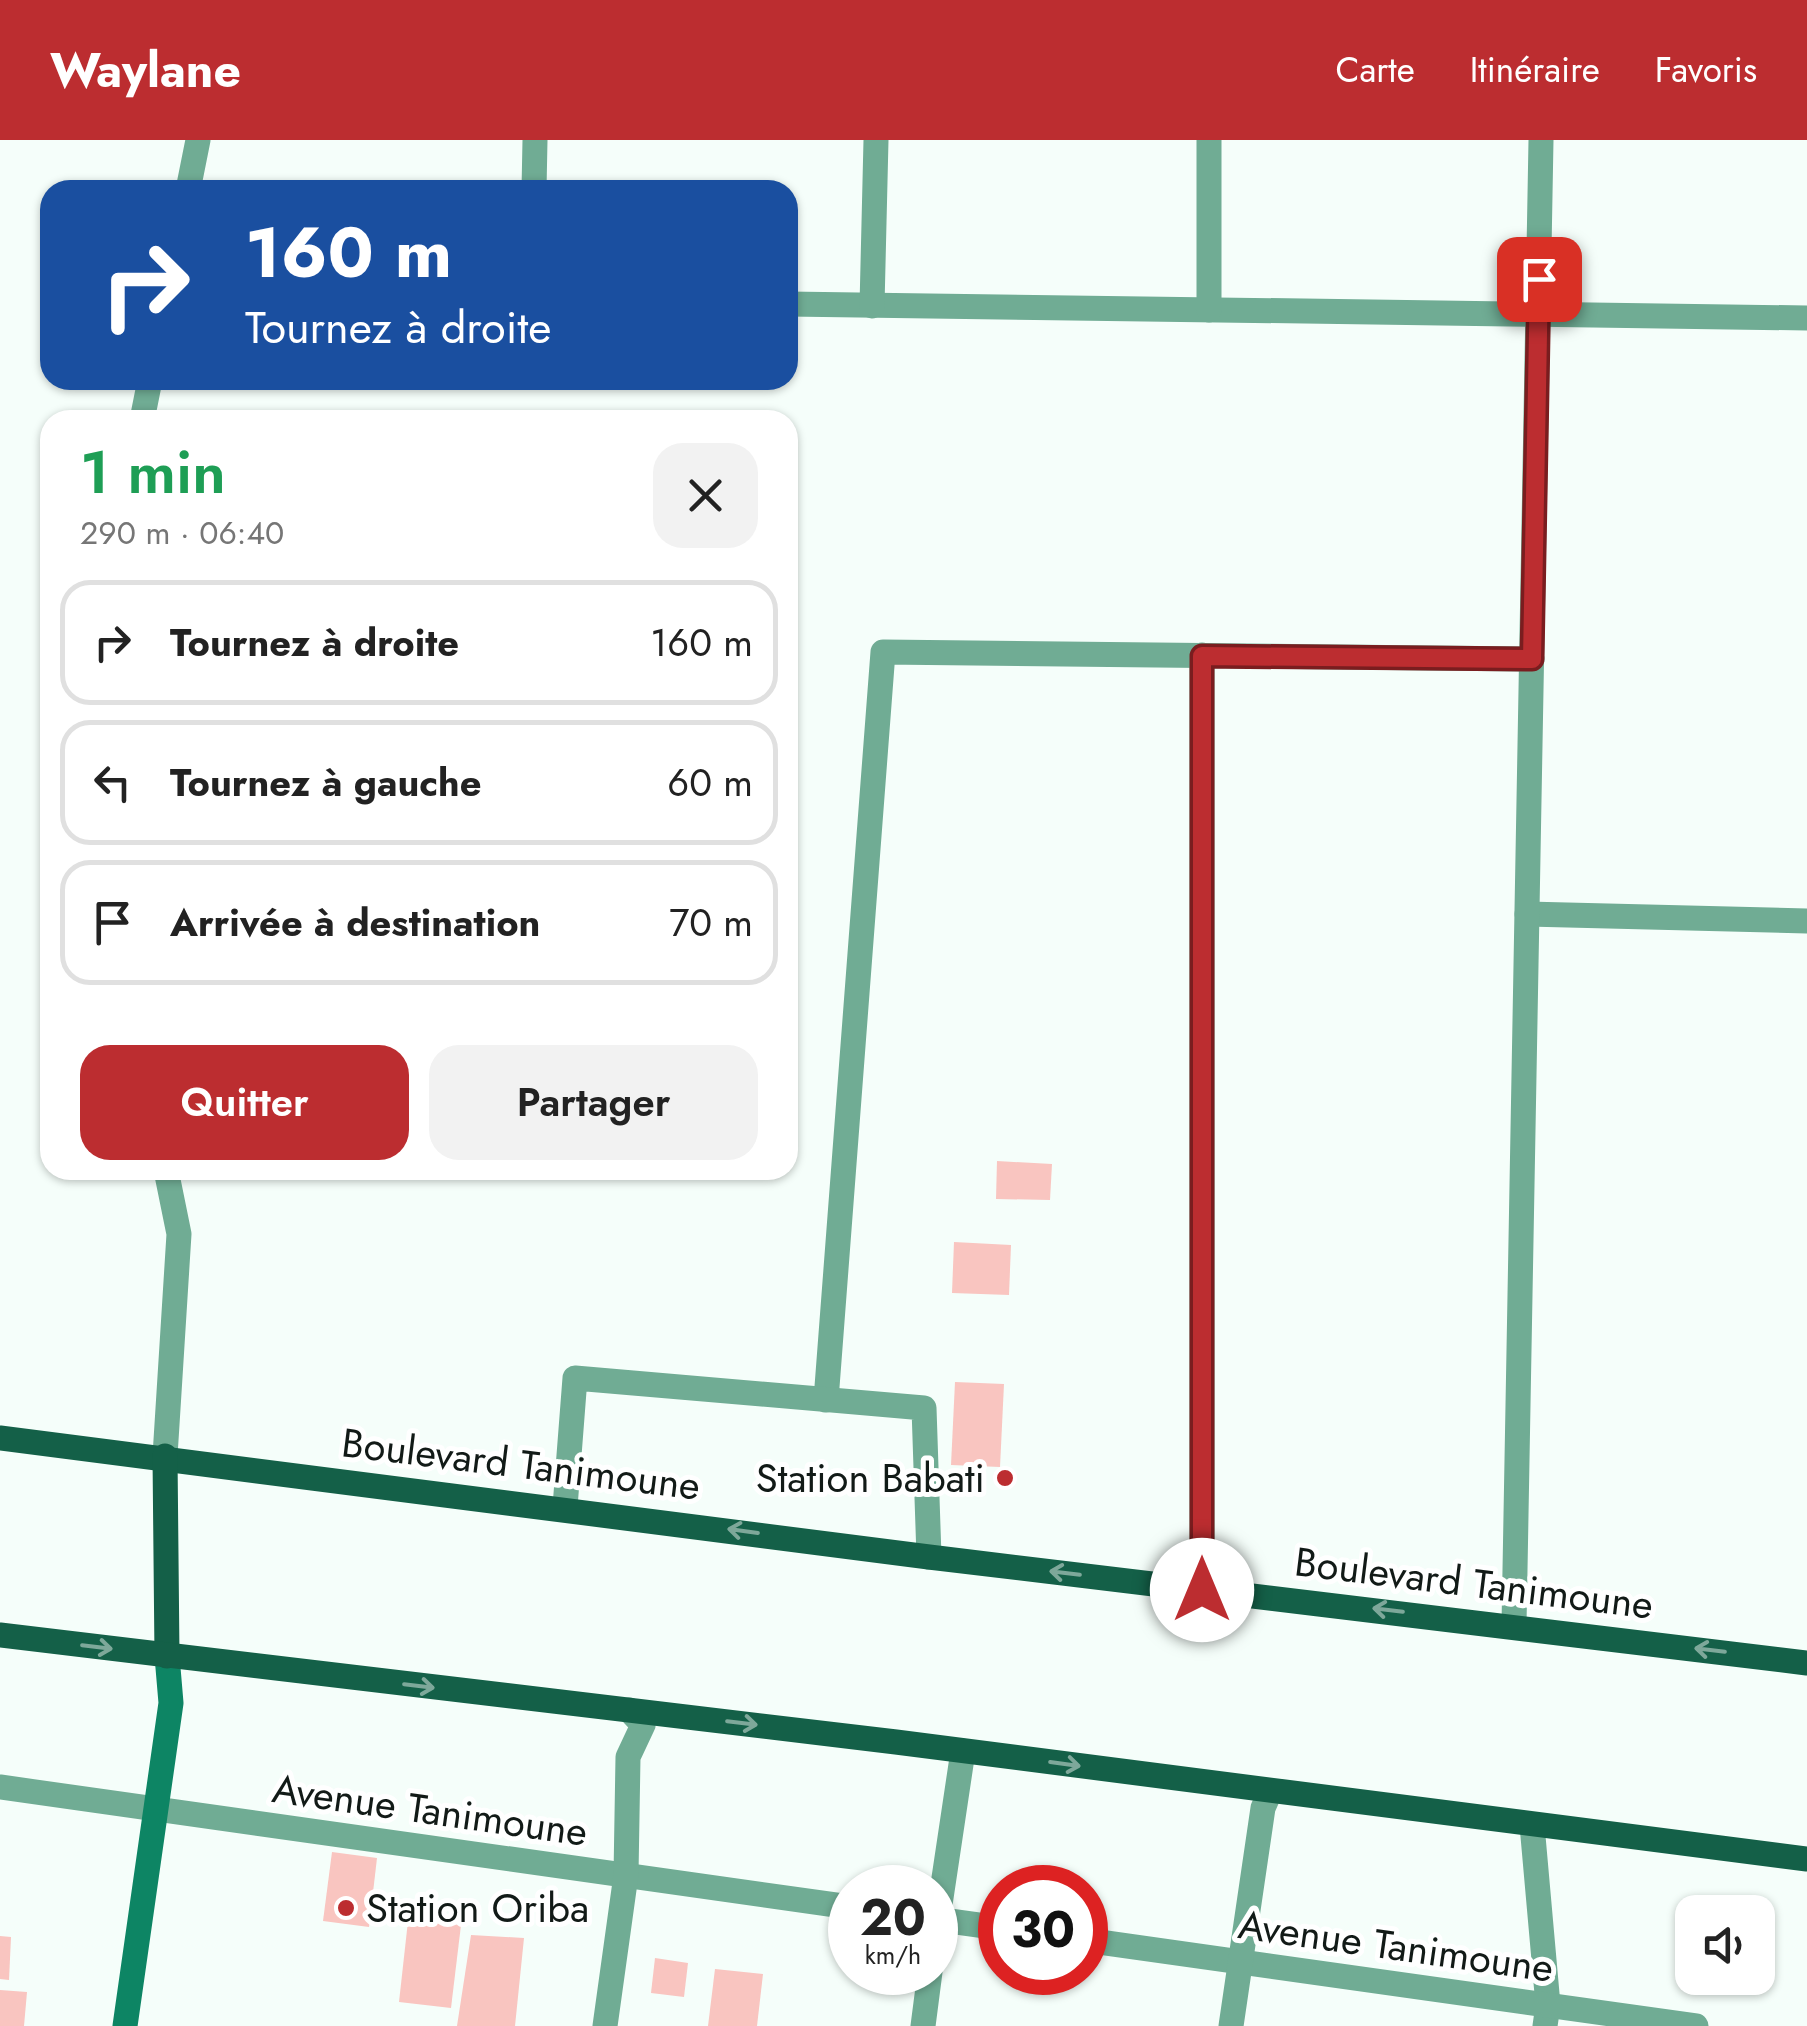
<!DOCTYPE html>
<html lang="fr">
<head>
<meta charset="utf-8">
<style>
  body { margin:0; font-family:Jost,sans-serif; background:#f2f2f2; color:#222; height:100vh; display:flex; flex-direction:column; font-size:38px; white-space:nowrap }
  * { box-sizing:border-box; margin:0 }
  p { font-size:32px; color:#767676 }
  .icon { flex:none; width:55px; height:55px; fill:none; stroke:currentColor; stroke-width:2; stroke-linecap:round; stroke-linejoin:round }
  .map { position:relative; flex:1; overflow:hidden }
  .details { position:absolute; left:40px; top:270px; width:758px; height:770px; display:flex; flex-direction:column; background:#fff; border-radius:30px; box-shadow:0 2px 8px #0004 }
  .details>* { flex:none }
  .hud { position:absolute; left:40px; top:40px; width:758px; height:210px; border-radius:30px; box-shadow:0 2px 8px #0004; background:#1a4fa0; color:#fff; overflow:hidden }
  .tools { position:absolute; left:1675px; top:1755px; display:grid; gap:20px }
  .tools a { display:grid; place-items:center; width:100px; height:100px; border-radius:20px; background:#fff; box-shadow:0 2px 8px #0004; font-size:50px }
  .speed { position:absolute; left:828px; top:1725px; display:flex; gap:20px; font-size:50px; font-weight:700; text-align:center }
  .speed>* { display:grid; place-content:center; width:130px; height:130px; border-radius:50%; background:#fff; box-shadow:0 2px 8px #0004; line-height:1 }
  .speed small { font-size:25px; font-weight:400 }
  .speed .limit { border:15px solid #d22; background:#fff; color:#111 }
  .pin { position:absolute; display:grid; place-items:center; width:85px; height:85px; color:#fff; margin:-42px; border-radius:20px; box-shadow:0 5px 15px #0006 }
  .me { position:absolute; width:110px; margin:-55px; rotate:0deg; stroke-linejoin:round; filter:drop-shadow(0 0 8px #0008) }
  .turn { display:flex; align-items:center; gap:35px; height:210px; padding:0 40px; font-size:45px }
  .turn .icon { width:130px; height:130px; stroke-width:2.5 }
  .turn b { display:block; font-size:70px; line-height:85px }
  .round { display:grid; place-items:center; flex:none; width:105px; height:105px; border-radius:30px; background:#f2f2f2 }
  .summary { display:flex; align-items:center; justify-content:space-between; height:170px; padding:0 40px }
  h1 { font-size:60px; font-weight:600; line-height:75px; color:#1e9e55 }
  .cta { display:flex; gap:20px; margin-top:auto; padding:20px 40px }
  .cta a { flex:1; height:115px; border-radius:30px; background:#bc2d30; color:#fff; font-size:40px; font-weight:600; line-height:115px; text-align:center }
  .cta a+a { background:#f2f2f2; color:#222 }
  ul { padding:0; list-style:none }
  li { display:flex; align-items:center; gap:30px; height:125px; margin:0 20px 15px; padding:0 20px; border:5px solid #e0e0e0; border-radius:30px }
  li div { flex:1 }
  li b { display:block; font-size:38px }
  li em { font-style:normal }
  header { display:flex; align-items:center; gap:60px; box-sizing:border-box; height:140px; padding:0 50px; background:#bc2d30; color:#fff }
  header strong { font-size:48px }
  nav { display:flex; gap:55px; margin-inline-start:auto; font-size:35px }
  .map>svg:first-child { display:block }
  .building { fill:#f9c5c0 }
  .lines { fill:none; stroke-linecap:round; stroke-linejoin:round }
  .minor { stroke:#70ac94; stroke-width:25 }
  .secondary { stroke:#0d8564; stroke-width:25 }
  .primary { stroke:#146048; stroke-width:25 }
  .oneway { stroke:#7ea89a }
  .route-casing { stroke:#7a1d1f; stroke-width:25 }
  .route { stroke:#bc2d30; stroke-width:18 }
  .poi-dot { fill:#bc2d30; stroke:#fff; stroke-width:4 }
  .labels { text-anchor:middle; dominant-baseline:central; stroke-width:10; stroke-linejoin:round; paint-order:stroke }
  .street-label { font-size:40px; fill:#121a17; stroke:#fff }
  .poi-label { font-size:40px; fill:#121a17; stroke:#fff; text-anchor:end }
</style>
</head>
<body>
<header>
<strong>Waylane</strong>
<nav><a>Carte</a><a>Itinéraire</a><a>Favoris</a></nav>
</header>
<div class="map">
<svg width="1807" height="1886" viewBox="0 0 1807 1886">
  <rect width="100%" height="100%" fill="#f5fefa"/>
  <g class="building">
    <polygon points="997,1021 1052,1024 1050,1060 996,1059"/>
    <polygon points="954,1102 1011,1105 1009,1155 952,1153"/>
    <polygon points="955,1242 1004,1244 1000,1327 951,1325"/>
    <polygon points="332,1712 377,1718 369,1787 323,1781"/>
    <polygon points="408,1781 461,1785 451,1868 399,1862"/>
    <polygon points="471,1795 524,1798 515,1886 457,1886"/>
    <polygon points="0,1796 11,1797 9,1840 0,1839"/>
    <polygon points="655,1818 688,1823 684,1857 651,1853"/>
    <polygon points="715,1829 763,1834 757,1886 708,1886"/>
    <polygon points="0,1850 27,1852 24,1886 0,1886"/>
  </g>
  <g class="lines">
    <g class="minor">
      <polyline points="188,50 198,0"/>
      <polyline points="534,50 535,0"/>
      <polyline points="788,164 1807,178"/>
      <polyline points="872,166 876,0"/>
      <polyline points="1209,170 1209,0"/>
      <polyline points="142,280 150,240"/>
      <polyline points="1202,515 1202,1450"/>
      <polyline points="1527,774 1807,781"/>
      <polyline points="826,1260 883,512 1532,519"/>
      <polyline points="165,1316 179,1094 166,1030"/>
      <polyline points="565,1367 575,1238 924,1268 929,1417"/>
      <polyline points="1514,1485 1541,0"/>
      <polyline points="0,1647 850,1767"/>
      <polyline points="1532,1685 1548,1865 1545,1886"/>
      <polyline points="935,1779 1000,1788"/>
      <polyline points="935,1798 963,1611"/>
      <polyline points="1085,1800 1696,1886"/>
      <polyline points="605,1886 626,1735 628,1617 643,1585 629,1570"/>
      <polyline points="923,1886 930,1832"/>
      <polyline points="1231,1886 1263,1668 1270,1652"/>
    </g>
    <polyline class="secondary" points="125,1886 171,1563 167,1516"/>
    <g class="primary">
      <polyline points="0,1298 929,1417 1807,1523"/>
      <polyline points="165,1316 167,1516"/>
      <polyline points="0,1495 896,1602 1807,1719"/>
    </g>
  </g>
  <defs><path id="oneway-shaft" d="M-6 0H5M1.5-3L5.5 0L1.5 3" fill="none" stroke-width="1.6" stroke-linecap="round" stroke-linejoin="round" transform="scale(2.5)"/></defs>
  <g class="oneway">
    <use href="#oneway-shaft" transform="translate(743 1391) rotate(-172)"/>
    <use href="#oneway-shaft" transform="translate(1065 1433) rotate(-173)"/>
    <use href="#oneway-shaft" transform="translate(1388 1470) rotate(-173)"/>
    <use href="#oneway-shaft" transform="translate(97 1507) rotate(7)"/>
    <use href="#oneway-shaft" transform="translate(1710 1510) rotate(-173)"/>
    <use href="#oneway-shaft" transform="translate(419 1546) rotate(7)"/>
    <use href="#oneway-shaft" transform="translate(742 1583) rotate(7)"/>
    <use href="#oneway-shaft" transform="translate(1065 1624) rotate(8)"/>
  </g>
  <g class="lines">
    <defs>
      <polyline id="route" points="1202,1450 1202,516 1532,519 1539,139"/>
    </defs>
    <use href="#route" class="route-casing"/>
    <use href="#route" class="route"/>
  </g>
  <g class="poi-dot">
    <circle cx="1005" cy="1338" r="10"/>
    <circle cx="346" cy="1768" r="10"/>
  </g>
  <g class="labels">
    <g class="street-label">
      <text transform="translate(521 1324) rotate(7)">Boulevard Tanimoune</text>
      <text transform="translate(1474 1443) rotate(7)">Boulevard Tanimoune</text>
      <text transform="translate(430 1670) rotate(8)">Avenue Tanimoune</text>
      <text transform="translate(1396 1806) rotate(8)">Avenue Tanimoune</text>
    </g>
    <g class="poi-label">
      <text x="985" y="1338">Station Babati</text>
      <text x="366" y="1768" text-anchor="start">Station Oriba</text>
    </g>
  </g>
</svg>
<div class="tools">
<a><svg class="icon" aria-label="sound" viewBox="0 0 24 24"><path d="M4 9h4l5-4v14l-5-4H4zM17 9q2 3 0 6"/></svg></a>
</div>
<div class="speed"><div>20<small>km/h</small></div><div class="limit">30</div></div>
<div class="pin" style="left:1539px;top:139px;background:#d93025"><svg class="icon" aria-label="arrive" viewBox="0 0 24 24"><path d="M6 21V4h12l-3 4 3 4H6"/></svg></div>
<svg class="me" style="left:1202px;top:1450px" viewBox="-20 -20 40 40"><circle r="19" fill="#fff"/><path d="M0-13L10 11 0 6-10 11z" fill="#bc2d30"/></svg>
<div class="hud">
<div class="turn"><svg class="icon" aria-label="right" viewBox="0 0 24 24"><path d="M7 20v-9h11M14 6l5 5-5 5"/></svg><div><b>160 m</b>Tournez à droite</div></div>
</div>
<section class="details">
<div class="summary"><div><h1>1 min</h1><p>290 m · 06:40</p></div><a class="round"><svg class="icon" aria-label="close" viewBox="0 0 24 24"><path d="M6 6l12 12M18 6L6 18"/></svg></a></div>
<ul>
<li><svg class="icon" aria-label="right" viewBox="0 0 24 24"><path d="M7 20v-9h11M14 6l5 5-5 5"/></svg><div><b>Tournez à droite</b></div><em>160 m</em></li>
<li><svg class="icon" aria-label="left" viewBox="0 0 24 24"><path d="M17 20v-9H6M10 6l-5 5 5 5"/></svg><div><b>Tournez à gauche</b></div><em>60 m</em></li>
<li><svg class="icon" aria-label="arrive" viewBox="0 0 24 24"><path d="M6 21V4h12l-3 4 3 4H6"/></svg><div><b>Arrivée à destination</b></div><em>70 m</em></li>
</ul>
<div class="cta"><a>Quitter</a><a>Partager</a></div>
</section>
</div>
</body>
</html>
